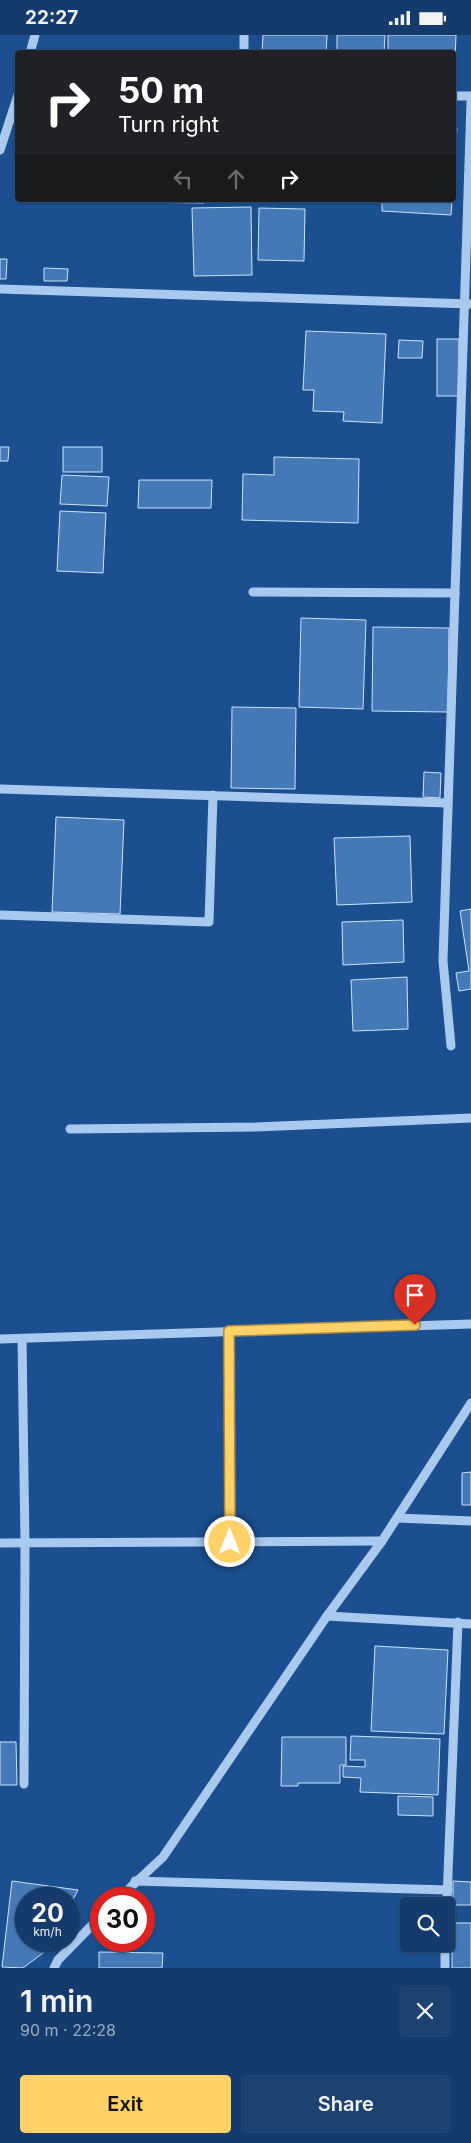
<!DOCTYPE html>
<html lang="en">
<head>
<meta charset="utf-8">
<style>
  body { margin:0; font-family:Inter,sans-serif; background:#1d4271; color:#f1f3f6; height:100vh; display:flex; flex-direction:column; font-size:19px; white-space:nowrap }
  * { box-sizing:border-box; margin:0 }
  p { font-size:16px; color:#9dadc1 }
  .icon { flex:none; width:28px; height:28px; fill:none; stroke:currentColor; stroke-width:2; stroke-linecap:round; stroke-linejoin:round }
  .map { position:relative; height:1933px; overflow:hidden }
  .sheet { display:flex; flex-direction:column; background:#143b6b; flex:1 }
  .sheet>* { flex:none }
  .top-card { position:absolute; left:15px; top:15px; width:441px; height:152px; border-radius:5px; box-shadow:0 1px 4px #0004,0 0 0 1px #33557e; background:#202124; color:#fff; overflow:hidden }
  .buttons { position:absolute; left:400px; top:1862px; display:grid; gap:10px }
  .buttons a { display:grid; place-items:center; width:55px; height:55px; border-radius:5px; background:#143b6b; box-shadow:0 1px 4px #0004,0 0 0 1px #33557e; font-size:25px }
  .speed { position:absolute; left:15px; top:1852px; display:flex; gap:10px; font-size:25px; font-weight:700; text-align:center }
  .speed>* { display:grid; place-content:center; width:65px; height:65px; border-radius:50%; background:#143b6b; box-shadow:0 1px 4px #0004,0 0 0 1px #33557e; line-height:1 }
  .speed small { font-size:12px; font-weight:400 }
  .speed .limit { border:8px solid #d22; background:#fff; color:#111 }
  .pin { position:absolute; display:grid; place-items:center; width:42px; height:42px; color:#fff; margin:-51px -21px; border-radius:50% 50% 50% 0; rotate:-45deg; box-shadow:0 0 5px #0007 }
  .pin .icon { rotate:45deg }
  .me { position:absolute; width:55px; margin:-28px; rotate:0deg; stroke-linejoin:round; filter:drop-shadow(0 0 4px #0008) }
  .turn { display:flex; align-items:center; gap:18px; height:105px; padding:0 20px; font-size:22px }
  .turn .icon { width:65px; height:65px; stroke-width:2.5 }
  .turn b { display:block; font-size:35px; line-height:42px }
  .lanes { display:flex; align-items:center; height:48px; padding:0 20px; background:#0003; justify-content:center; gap:25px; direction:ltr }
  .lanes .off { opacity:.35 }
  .round { display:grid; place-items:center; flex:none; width:52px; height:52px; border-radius:5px; background:#1d4271 }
  .summary { display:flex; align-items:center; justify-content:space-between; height:85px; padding:0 20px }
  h1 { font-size:30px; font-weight:600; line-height:38px }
  .primary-button { display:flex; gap:10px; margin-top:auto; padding:10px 20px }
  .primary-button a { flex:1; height:58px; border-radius:5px; background:#ffd166; color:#111; font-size:20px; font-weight:600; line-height:58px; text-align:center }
  .primary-button a+a { background:#1d4271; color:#f1f3f6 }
  .status { display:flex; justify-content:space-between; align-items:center; height:35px; padding:0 25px; background:#143b6b; direction:ltr }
  .status svg { height:14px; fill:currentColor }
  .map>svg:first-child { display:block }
  .building { fill:#4478b7; stroke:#cfe3fa }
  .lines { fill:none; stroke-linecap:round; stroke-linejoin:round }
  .minor { stroke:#a9c9ee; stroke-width:9 }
  .route-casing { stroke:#a68842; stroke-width:12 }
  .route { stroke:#ffd166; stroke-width:9 }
</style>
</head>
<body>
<div class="status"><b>22:27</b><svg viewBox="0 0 49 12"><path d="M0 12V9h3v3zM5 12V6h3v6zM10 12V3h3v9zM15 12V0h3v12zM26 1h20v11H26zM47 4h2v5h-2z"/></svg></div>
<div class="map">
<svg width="471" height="1933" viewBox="0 0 471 1933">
  <rect width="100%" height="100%" fill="#1b4f8f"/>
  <g class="building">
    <polygon points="263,0 327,0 326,18 262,18"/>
    <polygon points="337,0 385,0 384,18 337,18"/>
    <polygon points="388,0 456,0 454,51 454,18 388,18"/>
    <polygon points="454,92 457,93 454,135"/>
    <polygon points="131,165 204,165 204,168 131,167"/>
    <polygon points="382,165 452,165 451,180 382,176"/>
    <polygon points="251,172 252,240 194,241 192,173"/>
    <polygon points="259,173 305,174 304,226 258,225"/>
    <polygon points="0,224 7,224 6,244 0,244"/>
    <polygon points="44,233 68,234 67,246 44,246"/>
    <polygon points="306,296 386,299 382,388 343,386 344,377 313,376 314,355 303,355"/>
    <rect x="437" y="304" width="22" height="57"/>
    <polygon points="399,305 423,306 422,323 398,323"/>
    <polygon points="0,412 9,412 8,426 0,426"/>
    <rect x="63" y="412" width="39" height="25"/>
    <polygon points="274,422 359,424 358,488 242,485 243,439 274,440"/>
    <polygon points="62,440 109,442 107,471 60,469"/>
    <polygon points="139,445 212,445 211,473 138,473"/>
    <polygon points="60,476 106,478 103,538 57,536"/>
    <polygon points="301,583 366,585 363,674 299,672"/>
    <polygon points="373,592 449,593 448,677 372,676"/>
    <polygon points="232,672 296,673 295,754 231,753"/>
    <polygon points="424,737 441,738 440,763 423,762"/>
    <polygon points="56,782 124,785 120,879 52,877"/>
    <polygon points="410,801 412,867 337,870 334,803"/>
    <polygon points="471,874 471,954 459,956 456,938 469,936 460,876"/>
    <polygon points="403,885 404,927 343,930 342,887"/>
    <polygon points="407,942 408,994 353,996 351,945"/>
    <polygon points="471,1437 471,1470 462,1470 462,1438"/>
    <polygon points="375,1611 448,1615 444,1699 371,1696"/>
    <polygon points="351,1701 440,1704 438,1760 360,1757 361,1743 343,1742 343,1731 365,1732 365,1725 350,1725"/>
    <polygon points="282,1702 346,1702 346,1730 340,1730 340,1748 298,1748 298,1751 281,1751"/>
    <polygon points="0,1707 16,1707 17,1750 0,1750"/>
    <polygon points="398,1761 433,1762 433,1781 398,1780"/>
    <polygon points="12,1846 78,1855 69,1872 69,1864 26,1864 26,1906 52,1906 47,1915 23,1933 2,1932"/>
    <polygon points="453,1846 471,1847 471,1870 453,1870"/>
    <rect x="452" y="1888" width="19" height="45"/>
    <polygon points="99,1917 163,1918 162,1933 99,1933"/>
  </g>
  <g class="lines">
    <g class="minor">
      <polyline points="30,18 35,0"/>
      <polyline points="244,18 244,0"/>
      <polyline points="454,61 471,61"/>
      <polyline points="0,115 18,60"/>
      <polyline points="0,254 471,269"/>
      <polyline points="253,557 455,558"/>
      <polyline points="0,754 448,768"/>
      <polyline points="0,880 209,887 213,760"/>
      <polyline points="451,1011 443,926 471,67"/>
      <polyline points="70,1094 256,1092 471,1083"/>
      <polyline points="229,1296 230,1507"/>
      <polyline points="0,1304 471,1289"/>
      <polyline points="22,1304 25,1508 24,1749"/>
      <polyline points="397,1483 471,1486"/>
      <polyline points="0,1508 382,1506"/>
      <polyline points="327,1581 471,1589"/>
      <polyline points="135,1846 448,1855"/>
      <polyline points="118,1864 163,1822 327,1581 382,1506 471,1368"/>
      <polyline points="446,1889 458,1587"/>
      <polyline points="54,1933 58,1925 101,1881"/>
      <polyline points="445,1933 445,1909"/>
    </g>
  </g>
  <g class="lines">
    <defs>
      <polyline id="route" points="230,1507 229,1296 415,1290"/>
    </defs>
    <use href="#route" class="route-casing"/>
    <use href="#route" class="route"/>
  </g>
</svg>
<div class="buttons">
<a><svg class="icon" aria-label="search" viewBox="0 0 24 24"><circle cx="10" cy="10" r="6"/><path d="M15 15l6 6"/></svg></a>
</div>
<div class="speed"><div>20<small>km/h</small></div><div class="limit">30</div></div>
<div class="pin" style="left:415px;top:1290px;background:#d93025"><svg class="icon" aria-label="arrive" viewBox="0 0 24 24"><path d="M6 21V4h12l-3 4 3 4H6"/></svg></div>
<svg class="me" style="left:230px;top:1507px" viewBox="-20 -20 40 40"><circle r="17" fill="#ffd166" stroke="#fff" stroke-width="3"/><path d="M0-11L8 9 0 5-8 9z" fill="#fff"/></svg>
<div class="top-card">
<div class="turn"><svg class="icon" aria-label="right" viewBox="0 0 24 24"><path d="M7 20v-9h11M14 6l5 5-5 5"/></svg><div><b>50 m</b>Turn right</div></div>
<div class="lanes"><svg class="icon off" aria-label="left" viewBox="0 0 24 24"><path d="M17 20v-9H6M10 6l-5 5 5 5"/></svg><svg class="icon off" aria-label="ahead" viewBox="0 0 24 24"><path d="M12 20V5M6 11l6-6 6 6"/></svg><svg class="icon" aria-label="right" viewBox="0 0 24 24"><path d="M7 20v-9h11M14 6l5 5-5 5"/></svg></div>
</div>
</div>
<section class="sheet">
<div class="summary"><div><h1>1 min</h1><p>90 m · 22:28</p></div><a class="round"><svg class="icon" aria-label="close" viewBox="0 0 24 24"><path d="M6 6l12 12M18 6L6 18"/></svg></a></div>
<div class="primary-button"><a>Exit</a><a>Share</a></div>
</section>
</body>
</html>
